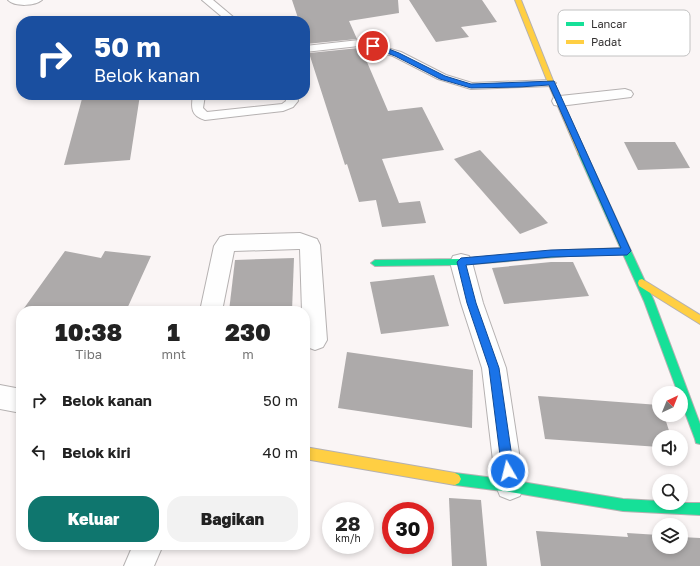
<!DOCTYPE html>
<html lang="id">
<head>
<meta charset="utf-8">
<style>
  body { margin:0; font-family:"Golos Text",sans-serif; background:#f2f2f2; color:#222; height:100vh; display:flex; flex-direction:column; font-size:15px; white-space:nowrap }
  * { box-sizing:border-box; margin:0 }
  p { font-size:13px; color:#767676 }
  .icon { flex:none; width:22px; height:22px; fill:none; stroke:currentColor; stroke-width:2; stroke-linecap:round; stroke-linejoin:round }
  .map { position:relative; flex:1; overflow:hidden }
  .side { position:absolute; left:16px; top:306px; width:294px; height:244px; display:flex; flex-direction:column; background:#fff; border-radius:16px; box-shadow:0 2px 6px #0003 }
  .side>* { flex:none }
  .guide { position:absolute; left:16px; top:16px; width:294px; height:84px; border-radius:16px; box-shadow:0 2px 6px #0003; background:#1a4fa0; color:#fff; overflow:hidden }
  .needle { width:26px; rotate:43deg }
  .fabs { position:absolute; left:652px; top:386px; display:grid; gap:8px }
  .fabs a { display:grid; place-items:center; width:36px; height:36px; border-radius:50%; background:#fff; box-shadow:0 2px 6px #0003; font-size:20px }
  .speed { position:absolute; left:322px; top:502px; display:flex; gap:8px; font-size:20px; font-weight:700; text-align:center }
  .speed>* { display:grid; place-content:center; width:52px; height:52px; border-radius:50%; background:#fff; box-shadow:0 2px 6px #0003; line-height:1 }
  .speed small { font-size:10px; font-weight:400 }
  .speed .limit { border:6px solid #d22; background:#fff; color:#111 }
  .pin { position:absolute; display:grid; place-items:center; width:34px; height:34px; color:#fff; margin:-17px; border:2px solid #fff; border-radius:50%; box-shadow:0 1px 4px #0007 }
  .me { position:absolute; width:44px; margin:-22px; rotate:352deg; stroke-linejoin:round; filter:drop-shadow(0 0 3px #0008) }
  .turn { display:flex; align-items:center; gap:14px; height:84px; padding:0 12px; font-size:18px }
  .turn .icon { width:52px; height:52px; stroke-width:2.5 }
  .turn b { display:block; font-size:28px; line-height:34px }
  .eta { display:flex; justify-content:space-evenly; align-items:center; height:68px; text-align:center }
  .eta b { font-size:24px; font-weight:800; line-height:28px }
  .primary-button { display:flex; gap:8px; margin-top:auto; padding:8px 12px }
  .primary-button a { flex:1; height:46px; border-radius:16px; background:#0f766e; color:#fff; font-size:16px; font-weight:800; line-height:46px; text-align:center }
  .primary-button a+a { background:#f2f2f2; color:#222 }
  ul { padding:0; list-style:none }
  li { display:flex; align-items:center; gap:12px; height:52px; padding:0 12px }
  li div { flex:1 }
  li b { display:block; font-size:15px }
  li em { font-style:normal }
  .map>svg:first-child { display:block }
  .building { fill:#adaaaa }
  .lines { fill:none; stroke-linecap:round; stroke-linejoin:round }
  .lane-casing { stroke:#b5b1b1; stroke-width:2 }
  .street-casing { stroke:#b5b1b1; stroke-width:2 }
  .fast-casing { stroke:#b5b1b1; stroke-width:2 }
  .slow-casing { stroke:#b5b1b1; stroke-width:2 }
  .lane { fill:#fefefe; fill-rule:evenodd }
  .street { fill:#fefefe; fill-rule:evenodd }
  .fast { fill:#16e098; fill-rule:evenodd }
  .slow { fill:#ffcf43; fill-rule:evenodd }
  .route { fill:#1a73e8; stroke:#114b97 }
  .key { fill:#fff; stroke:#c2c2c2; stroke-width:1 }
  .key-label { font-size:11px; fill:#343232 }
</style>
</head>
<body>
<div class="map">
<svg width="700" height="566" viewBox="0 0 700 566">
  <rect width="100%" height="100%" fill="#faf5f5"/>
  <g class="building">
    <polygon points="292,0 398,0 399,13 349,21 357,39 306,44 305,21 299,21"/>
    <polygon points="409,0 482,0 497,22 461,27 469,37 436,42"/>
    <polygon points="359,48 361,48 388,111 422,107 444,150 382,159 399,203 420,201 426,223 382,227 376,200 359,202 347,164 345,165 309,53"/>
    <polygon points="83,95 140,95 130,160 64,165"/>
    <polygon points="624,142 675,142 690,168 638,170"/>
    <polygon points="480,150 548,223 520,234 454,159"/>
    <polygon points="65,251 101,258 105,251 151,256 126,311 22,311"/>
    <polygon points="294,258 292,311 229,311 235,260"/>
    <polygon points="551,262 573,262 589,296 504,304 492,268"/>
    <polygon points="434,275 449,326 381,334 370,282"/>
    <polygon points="347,352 473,370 472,428 338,408"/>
    <polygon points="538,396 659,405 659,415 664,415 671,437 659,437 659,447 545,439"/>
    <polygon points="449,498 481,500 487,566 452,566"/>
    <polygon points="536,531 628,537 627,533 659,535 659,547 681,547 681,537 700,538 700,566 541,566"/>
  </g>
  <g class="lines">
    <defs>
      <g id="lane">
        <path d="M8 0H42C35 6 15 7 8 0Z"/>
        <polygon points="202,0 213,0 238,21 227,21"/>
        <polygon points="359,40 401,52 446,75 472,83 551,80 556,83 551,86 471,89 438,79 393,56 359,46 305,52 305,46"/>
        <path d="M193 95H205L203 108 207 112 282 104 286 101 285 95H297L298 101 293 107 283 111 205 120C191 116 191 108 193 95Z"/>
      </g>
      <g id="street">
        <polygon points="625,89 631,91 633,94 631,97 560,106 554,105 552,101 554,97 560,96"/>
        <polygon points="300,233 317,239 320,245 327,340 323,347 315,350 307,347 305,344 305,311 302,311 300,249 298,249 234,251 222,311 200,311 214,246 220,237 227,235"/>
        <polygon points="461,254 469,256 472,262 483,303 506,368 524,486 520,496 510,500 500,496 496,486 482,368 461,303 450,262 453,256"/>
        <polygon points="0,385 21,389 21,413 0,409"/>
        <polygon points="133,545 163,545 154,566 124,566"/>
      </g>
      <g id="fast">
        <polygon points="579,151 585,151 586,153 654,301 700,424 700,444 696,443 695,439 681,402 681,393 678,393 644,301 578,153"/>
        <polygon points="568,250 572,253 568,256 461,265 375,266 371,263 375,260 461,259"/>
        <polygon points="455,473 510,480 623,499 659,501 659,503 700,503 700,515 623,511 510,492 455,485 451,483 449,479 451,475"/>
      </g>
      <g id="slow">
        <polygon points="515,0 521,0 554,83 586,153 585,155 579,155 578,153 548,83"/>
        <polygon points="627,248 631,251 627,254 568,256 564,253 568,250"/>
        <polygon points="642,279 700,315 700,324 639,286 638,283 639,280"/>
        <polygon points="305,447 455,473 459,475 461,479 459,483 455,485 305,459"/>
      </g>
    </defs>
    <use href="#lane" class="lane-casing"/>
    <use href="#street" class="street-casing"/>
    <use href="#fast" class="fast-casing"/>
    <use href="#slow" class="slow-casing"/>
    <use href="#lane" class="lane"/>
    <use href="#street" class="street"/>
    <use href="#fast" class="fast"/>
    <use href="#slow" class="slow"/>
  </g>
  <polygon class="route" points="371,44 376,44 399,53 445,76 471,84 554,81 631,251 627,255 551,257 466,265 476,303 499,368 514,471 512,475 508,477 504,475 502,471 489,368 467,303 457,262 461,258 551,250 621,248 549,85 519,87 471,88 440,79 395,56 371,47"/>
  <rect x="558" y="10" width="132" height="46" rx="6" class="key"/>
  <rect x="566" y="22" width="18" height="4" fill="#16e098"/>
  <rect x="566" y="40" width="18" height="4" fill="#ffcf43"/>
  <g class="key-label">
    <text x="591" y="28">Lancar</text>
    <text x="591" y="46">Padat</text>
  </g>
</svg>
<div class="fabs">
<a><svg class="needle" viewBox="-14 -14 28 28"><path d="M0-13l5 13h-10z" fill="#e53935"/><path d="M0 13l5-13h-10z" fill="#767676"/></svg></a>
<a><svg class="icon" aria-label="sound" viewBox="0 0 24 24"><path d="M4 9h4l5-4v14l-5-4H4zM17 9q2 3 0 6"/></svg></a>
<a><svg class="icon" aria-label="search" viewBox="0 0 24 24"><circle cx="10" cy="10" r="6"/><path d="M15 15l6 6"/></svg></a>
<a><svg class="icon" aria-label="layers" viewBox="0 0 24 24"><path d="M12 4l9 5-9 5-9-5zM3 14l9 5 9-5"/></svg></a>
</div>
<div class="speed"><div>28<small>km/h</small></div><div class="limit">30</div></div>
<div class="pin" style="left:373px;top:46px;background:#d93025"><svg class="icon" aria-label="arrive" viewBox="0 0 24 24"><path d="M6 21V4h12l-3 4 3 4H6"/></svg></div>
<svg class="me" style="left:508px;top:471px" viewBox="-20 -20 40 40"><circle r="17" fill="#1a73e8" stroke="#fff" stroke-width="3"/><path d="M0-11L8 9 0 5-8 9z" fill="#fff"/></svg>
<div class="guide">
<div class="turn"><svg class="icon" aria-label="right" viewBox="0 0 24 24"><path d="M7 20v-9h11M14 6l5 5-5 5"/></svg><div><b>50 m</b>Belok kanan</div></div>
</div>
<section class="side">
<div class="eta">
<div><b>10:38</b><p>Tiba</p></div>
<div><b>1</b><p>mnt</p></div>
<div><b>230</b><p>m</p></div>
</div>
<ul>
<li><svg class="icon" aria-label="right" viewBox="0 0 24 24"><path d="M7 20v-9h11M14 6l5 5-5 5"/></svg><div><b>Belok kanan</b></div><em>50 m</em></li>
<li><svg class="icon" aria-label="left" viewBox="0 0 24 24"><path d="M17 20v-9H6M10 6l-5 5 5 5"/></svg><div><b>Belok kiri</b></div><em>40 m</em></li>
</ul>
<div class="primary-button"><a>Keluar</a><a>Bagikan</a></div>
</section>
</div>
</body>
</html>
